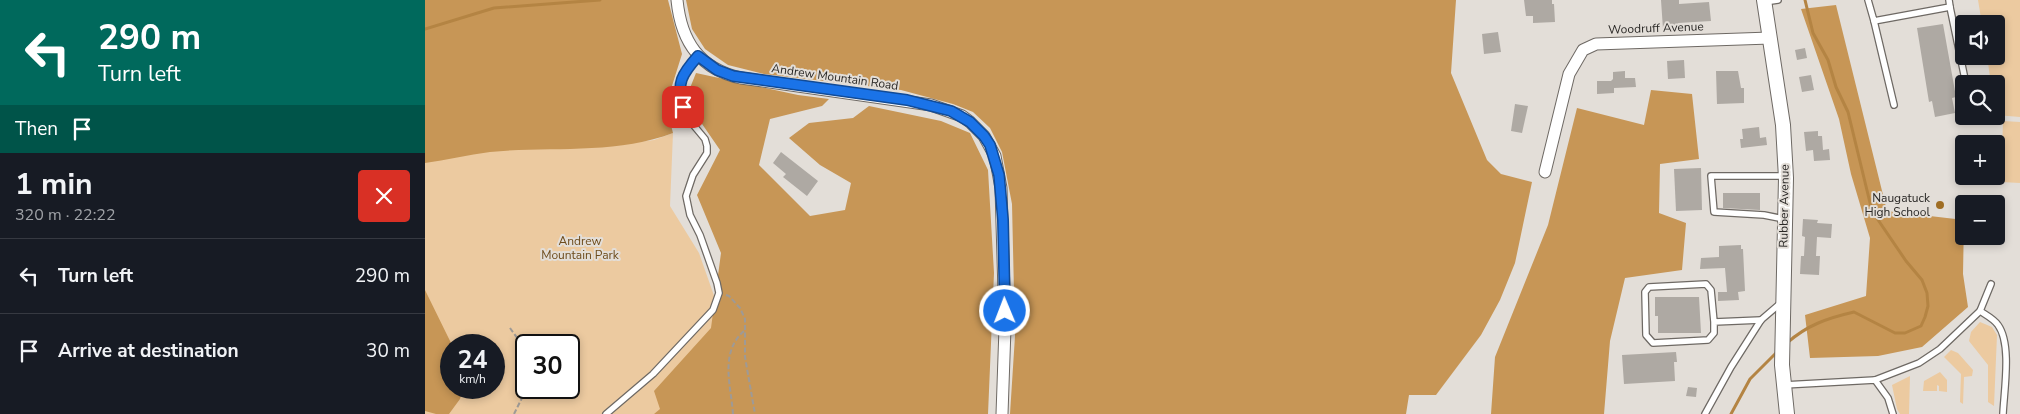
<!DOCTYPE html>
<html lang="en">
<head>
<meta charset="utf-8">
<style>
  body { margin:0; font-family:"Nunito Sans",sans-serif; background:#242831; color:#f1f3f6; height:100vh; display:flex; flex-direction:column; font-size:19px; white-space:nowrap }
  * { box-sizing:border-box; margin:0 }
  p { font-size:16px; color:#9ea1a6 }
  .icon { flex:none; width:28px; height:28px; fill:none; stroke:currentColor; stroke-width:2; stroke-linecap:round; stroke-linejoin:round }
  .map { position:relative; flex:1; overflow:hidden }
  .details { display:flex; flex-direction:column; background:#171b24; width:425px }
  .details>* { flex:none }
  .hud { background:#00695c; color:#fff; overflow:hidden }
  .buttons { position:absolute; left:1530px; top:15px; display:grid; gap:10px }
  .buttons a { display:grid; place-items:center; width:50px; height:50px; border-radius:5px; background:#171b24; box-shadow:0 2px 8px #0003; font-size:25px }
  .speed { position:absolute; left:15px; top:334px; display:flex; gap:10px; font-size:25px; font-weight:700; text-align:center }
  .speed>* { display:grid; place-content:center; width:65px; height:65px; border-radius:50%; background:#171b24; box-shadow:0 2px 8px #0003; line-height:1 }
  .speed small { font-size:12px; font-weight:400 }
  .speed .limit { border:2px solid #111; border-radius:8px; background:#fff; color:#111 }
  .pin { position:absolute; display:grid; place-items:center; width:42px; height:42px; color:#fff; margin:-21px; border-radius:10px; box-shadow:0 2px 8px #0006 }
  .me { position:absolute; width:55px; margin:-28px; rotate:359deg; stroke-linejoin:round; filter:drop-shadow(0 0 4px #0008) }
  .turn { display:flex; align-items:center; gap:18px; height:105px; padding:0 15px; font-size:22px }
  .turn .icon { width:65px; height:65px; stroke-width:2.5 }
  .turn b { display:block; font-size:35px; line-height:42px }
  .then { display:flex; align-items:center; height:48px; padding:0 15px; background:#0003; gap:10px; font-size:19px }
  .round { display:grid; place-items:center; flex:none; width:52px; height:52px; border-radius:5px; background:#242831 }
  .summary { display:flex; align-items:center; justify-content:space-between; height:85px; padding:0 15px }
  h1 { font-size:30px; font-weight:700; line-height:38px }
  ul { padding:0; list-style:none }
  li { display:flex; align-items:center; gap:15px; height:75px; padding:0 15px; border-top:1px solid #363941 }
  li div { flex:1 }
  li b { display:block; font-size:19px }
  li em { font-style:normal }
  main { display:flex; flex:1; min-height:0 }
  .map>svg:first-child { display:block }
  .green { fill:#eccaa0; fill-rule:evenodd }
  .forest { fill:#c79656 }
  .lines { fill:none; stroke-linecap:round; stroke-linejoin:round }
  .stream { stroke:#b48443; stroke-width:3 }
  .building { fill:#aea9a3 }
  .service-casing { stroke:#6e6964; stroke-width:8 }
  .minor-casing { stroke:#6e6964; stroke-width:13 }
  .tertiary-casing { stroke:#6e6964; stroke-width:16 }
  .path { stroke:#9e9a96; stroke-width:2; stroke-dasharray:5 2.5; stroke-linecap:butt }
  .service { stroke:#fff; stroke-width:5.5 }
  .minor { stroke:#fff; stroke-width:11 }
  .tertiary { stroke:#fff; stroke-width:14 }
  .route-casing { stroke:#114b97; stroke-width:12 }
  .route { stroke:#1a73e8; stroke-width:9 }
  .poi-dot { fill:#9f6d23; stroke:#e3ded8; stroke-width:2 }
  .labels { text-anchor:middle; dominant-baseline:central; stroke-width:4; stroke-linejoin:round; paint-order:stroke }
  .street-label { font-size:12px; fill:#2a2826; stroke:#e3ded8 }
  .poi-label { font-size:12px; fill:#2a2826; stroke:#e3ded8; text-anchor:end }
  .park-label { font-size:12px; fill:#6e4c1c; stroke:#e3ded8 }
</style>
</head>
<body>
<main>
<section class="details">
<div class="hud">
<div class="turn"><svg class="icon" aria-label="left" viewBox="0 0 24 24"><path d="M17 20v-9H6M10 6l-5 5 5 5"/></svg><div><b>290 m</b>Turn left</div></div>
<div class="then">Then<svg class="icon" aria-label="arrive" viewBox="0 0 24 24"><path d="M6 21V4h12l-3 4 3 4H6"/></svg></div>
</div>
<div class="summary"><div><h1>1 min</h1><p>320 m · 22:22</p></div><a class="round" style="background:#d93025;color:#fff"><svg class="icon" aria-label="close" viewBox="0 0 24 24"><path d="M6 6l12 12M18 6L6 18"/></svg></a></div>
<ul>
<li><svg class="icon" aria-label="left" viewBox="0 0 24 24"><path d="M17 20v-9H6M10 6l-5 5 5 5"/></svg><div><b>Turn left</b></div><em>290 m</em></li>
<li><svg class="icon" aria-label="arrive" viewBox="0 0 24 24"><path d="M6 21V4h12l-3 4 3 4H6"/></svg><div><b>Arrive at destination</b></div><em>30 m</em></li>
</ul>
</section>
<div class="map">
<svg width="1595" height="414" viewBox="0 0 1595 414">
  <rect width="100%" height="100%" fill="#e3ded8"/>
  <g class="green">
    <polygon points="1553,0 1595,0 1595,117 1571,115 1571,84 1566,84 1562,56 1571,56 1571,24 1557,24"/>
    <polygon points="1578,121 1595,122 1595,183 1576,182"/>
    <path d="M170 127 176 147 229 140 248 133 245 206 274 253 318 378 321 414H0V151ZM26 345H69V388H26ZM101 345H144V388H101Z"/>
    <polygon points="1555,322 1567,327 1572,335 1569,406 1563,402 1563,365 1544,341 1546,332"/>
    <polygon points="1526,350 1533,353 1548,370 1547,376 1539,377 1538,404 1535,402 1536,374 1519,357"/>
    <polygon points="1515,372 1522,380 1522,392 1514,391 1514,386 1512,385 1512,391 1498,391 1499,381"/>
    <polygon points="1485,376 1484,414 1475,414 1472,409 1467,385"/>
  </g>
  <g class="forest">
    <path d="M0 0H243L257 54 241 105 248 133C190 155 125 146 65 152 43 155 21 160 0 163Z"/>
    <polygon points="261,0 1031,0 1026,73 1062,160 1076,174 1107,182 1090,263 1075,300 1056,335 1011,395 984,395 981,414 585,414 590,336 587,204 577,152 565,128 548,112 528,104 476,90 339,74 303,65 280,49 267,29"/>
    <polygon points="1411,5 1462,211 1539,220 1538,274 1543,307 1497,347 1453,356 1385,358 1380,315 1441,296 1445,238 1426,174 1414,119 1376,9"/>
    <polygon points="271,73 373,95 404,99 397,106 345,119 334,165 385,216 420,210 426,183 395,165 364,138 384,123 428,118 444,106 516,121 545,133 563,170 569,273 563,414 229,414 235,409 229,391 286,328 296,253 272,195 295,150 275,121 265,88"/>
    <polygon points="1226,90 1267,94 1274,159 1235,164 1234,213 1261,223 1257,270 1200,278 1185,341 1179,414 1066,414 1070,357 1123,225 1152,108 1219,125"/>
    <polygon points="0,290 27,345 26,388 38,388 35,399 24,414 11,414 0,411"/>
  </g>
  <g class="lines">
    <g class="stream">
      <polyline points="0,29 69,8 175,0"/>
      <path d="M1362 343C1382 325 1403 318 1429 312L1470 333H1480L1496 326 1500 317 1503 306 1502 293 1497 280 1481 261 1447 211 1423 112 1411 87 1403 60 1388 33 1380 0"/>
      <polyline points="1306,414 1325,379 1352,352"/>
    </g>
  </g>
  <g class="building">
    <polygon points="1099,0 1127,0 1127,4 1129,4 1130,22 1108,23 1108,16 1101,16"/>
    <polygon points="1236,0 1254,0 1254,4 1284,2 1286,21 1253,23 1254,28 1238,29"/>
    <polygon points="1518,24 1531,97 1527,98 1530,113 1510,117 1507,101 1504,102 1492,28"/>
    <polygon points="1073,32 1076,52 1059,54 1057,34"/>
    <polygon points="1380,48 1382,58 1372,60 1370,50"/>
    <polygon points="1259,60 1260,78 1243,79 1242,61"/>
    <polygon points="1200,71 1200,78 1210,78 1211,87 1189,88 1189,93 1172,94 1172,81 1186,81 1188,79 1188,72"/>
    <polygon points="1291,71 1313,71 1316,88 1319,88 1319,103 1292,104"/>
    <polygon points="1386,75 1389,90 1377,92 1374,77"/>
    <polygon points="1090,104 1103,106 1097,133 1086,131"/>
    <polygon points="1334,127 1335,138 1341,137 1342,145 1316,148 1315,139 1318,139 1317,129"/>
    <polygon points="1393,131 1393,136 1397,136 1398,150 1404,149 1405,160 1389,161 1388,150 1381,151 1379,132"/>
    <polygon points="356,152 393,181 382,196 358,177 361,174 348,163"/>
    <polygon points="1276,168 1277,210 1251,211 1249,169"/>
    <polygon points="1298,193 1335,193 1335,210 1298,208"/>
    <polygon points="1378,219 1393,220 1392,223 1407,224 1406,238 1392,237 1391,256 1395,256 1394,275 1375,274 1376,256 1379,256 1380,237 1377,236"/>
    <polygon points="1316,245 1316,249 1318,249 1320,291 1313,292 1314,300 1293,301 1293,292 1302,292 1300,268 1275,269 1276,258 1294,257 1294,246"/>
    <polygon points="1230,297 1274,297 1276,333 1233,333 1233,316 1230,316"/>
    <polygon points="1251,352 1252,362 1249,362 1250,381 1199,384 1197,355"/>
    <polygon points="1263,387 1272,388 1271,397 1261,396"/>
  </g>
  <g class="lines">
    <defs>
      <g id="service">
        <polyline points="1443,0 1449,21 1525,7 1524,0"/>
        <polyline points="1339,2 1353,0"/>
        <polyline points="1525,7 1541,84"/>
        <polyline points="1449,21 1469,105"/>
        <polyline points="1546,116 1546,119"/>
        <polyline points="1359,219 1339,215 1289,212 1286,176 1361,176"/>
        <path d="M1555 311C1561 315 1569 319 1573 325 1587 344 1579 391 1578 414"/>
        <polyline points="1289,322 1289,333 1283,340 1228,343 1221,335 1220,292 1224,287 1281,284 1286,290 1289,322 1336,320"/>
        <polyline points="1450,380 1494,363 1515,349 1555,311 1566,284"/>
        <polyline points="1359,385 1450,380 1463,398 1468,414"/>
        <polyline points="181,414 228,374 288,310 294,293 292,283 275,235 265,215 261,196 268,175 282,153 282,146 280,139 260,115 254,92 257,75 273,56"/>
        <polyline points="1280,414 1306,367 1336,320 1357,302"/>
      </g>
      <g id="minor">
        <path d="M252 0C256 41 274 69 316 78L506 105 537 116 545 122 559 136 570 156 576 188 580 328 577 414"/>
        <polyline points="1120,172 1144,74 1158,50 1171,44 1345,38"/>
      </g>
      <polyline id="tertiary" points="1339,0 1358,125 1361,178 1357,365 1362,414"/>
    </defs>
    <use href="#service" class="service-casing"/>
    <use href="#minor" class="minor-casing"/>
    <use href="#tertiary" class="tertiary-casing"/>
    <g class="path">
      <polyline points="301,295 304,296 315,308 320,319 320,357 330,414"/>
      <polyline points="85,328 101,350"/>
      <polyline points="89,414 102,388"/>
      <path d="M308 414C306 385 294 352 320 330"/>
    </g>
    <use href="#service" class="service"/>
    <use href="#minor" class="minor"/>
    <use href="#tertiary" class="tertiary"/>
  </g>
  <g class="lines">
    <defs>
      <path id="route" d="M258 107C251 83 257 74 273 56L292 70 308 76 482 100 526 111 545 122 559 136 565 145 574 175 578 220 580 311"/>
    </defs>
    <use href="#route" class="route-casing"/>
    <use href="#route" class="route"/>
  </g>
  <circle class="poi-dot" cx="1515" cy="205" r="5"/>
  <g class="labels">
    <g class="street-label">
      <text transform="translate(1231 28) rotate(-2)">Woodruff Avenue</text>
      <text transform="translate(410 77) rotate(8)">Andrew Mountain Road</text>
      <text transform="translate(1359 206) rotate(-89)">Rubber Avenue</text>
    </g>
    <g class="poi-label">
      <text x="1505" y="198">Naugatuck<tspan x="1505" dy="14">High School</tspan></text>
    </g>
    <g class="park-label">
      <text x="155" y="241">Andrew<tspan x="155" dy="14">Mountain Park</tspan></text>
    </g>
  </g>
</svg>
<div class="buttons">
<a><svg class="icon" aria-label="sound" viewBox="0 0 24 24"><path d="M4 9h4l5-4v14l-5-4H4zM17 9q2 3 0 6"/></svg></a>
<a><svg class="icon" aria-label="search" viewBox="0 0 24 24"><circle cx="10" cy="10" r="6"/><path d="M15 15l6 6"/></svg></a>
<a>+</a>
<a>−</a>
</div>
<div class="speed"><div>24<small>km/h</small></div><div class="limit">30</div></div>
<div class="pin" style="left:258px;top:107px;background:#d93025"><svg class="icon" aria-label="arrive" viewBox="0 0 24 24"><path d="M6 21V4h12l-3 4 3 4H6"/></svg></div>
<svg class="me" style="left:580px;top:311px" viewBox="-20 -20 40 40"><circle r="17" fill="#1a73e8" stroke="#fff" stroke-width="3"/><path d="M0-11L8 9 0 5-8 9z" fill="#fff"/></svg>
</div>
</main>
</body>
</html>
